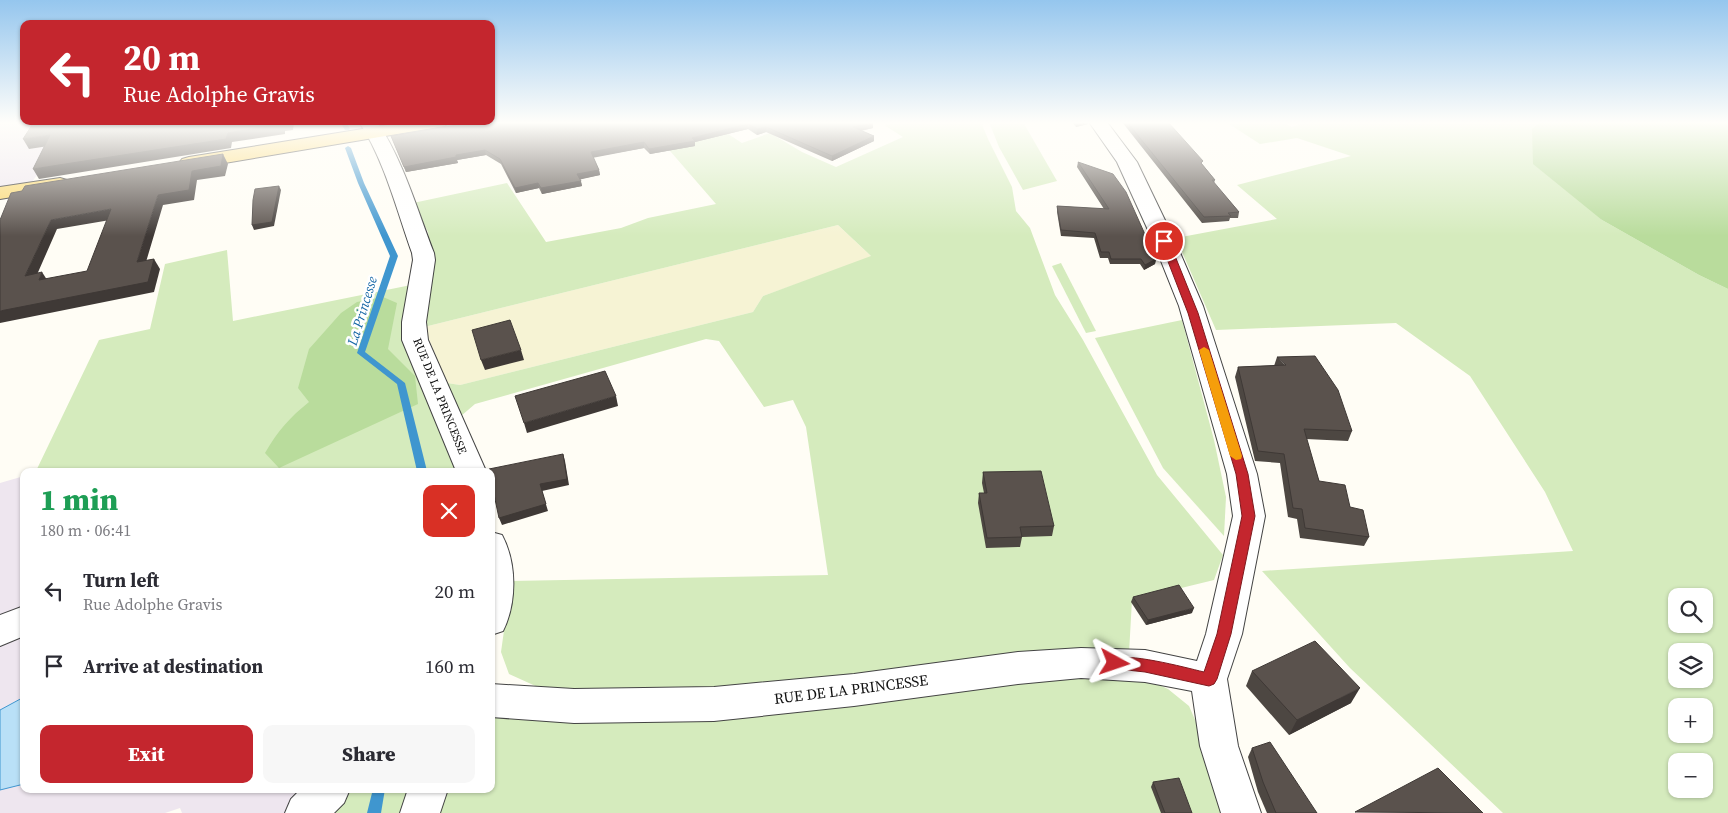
<!DOCTYPE html>
<html lang="en">
<head>
<meta charset="utf-8">
<style>
  body { margin:0; font-family:"Source Serif 4",serif; background:#f7f7f7; color:#2b2b33; height:100vh; display:flex; flex-direction:column; font-size:19px; white-space:nowrap }
  * { box-sizing:border-box; margin:0 }
  p { font-size:16px; color:#7c7c81 }
  .icon { flex:none; width:28px; height:28px; fill:none; stroke:currentColor; stroke-width:2; stroke-linecap:round; stroke-linejoin:round }
  .map { position:relative; flex:1; overflow:hidden }
  .side { position:absolute; left:20px; top:468px; width:475px; height:325px; display:flex; flex-direction:column; background:#fff; border-radius:10px; box-shadow:0 1px 4px #0004 }
  .side>* { flex:none }
  .guide { position:absolute; left:20px; top:20px; width:475px; height:105px; border-radius:10px; box-shadow:0 1px 4px #0004; background:#c4262e; color:#fff; overflow:hidden }
  .fabs { position:absolute; left:1668px; top:588px; display:grid; gap:10px }
  .fabs a { display:grid; place-items:center; width:45px; height:45px; border-radius:10px; background:#fff; box-shadow:0 1px 4px #0004; font-size:25px }
  .pin { position:absolute; display:grid; place-items:center; width:42px; height:42px; color:#fff; margin:-21px; border:2px solid #fff; border-radius:50%; box-shadow:0 1px 5px #0007 }
  .me { position:absolute; width:55px; margin:-28px; rotate:95deg; stroke-linejoin:round; filter:drop-shadow(0 0 4px #0008) }
  .turn { display:flex; align-items:center; gap:18px; height:105px; padding:0 20px; font-size:22px }
  .turn .icon { width:65px; height:65px; stroke-width:2.5 }
  .turn b { display:block; font-size:35px; line-height:42px }
  .round { display:grid; place-items:center; flex:none; width:52px; height:52px; border-radius:10px; background:#f7f7f7 }
  .summary { display:flex; align-items:center; justify-content:space-between; height:85px; padding:0 20px }
  h1 { font-size:30px; font-weight:800; line-height:38px; color:#1e9e55 }
  .action { display:flex; gap:10px; margin-top:auto; padding:10px 20px }
  .action a { flex:1; height:58px; border-radius:10px; background:#c4262e; color:#fff; font-size:20px; font-weight:800; line-height:58px; text-align:center }
  .action a+a { background:#f7f7f7; color:#2b2b33 }
  ul { padding:0; list-style:none }
  li { display:flex; align-items:center; gap:15px; height:75px; padding:0 20px }
  li div { flex:1 }
  li b { display:block; font-size:19px }
  li em { font-style:normal }
  .map>svg:first-child { display:block }
  .industrial { fill:#eee6ef }
  .farmland { fill:#f6f3d4 }
  .green { fill:#d5ebbd; fill-rule:evenodd }
  .forest { fill:#b9dc9c }
  .water { fill:#b9e0f7; stroke:#3f96cf }
  .lines { fill:none; stroke-linecap:round; stroke-linejoin:round }
  .stream { fill:#3f96cf; fill-rule:evenodd }
  .street-casing { stroke:#444; stroke-width:2 }
  .primary-casing { stroke:#222; stroke-width:2 }
  .street { fill:#fff; fill-rule:evenodd }
  .primary { fill:#f9d66b; fill-rule:evenodd }
  .wall { fill:#4d4742 }
  .shaded-wall { fill:#3f3936 }
  .building { fill:#5a524d; stroke:#3f3936; fill-rule:evenodd }
  .route { fill:#c4262e; stroke:#7f191e }
  .slow { fill:#f59e0b }
  .labels { text-anchor:middle; dominant-baseline:central; stroke-width:5; stroke-linejoin:round; paint-order:stroke }
  .street-label { font-size:12px; fill:#111; stroke:#fff }
  .water-label { font-size:14px; font-style:italic; fill:#1768a6; stroke:#fff }
  .near-street-label { font-size:15px; fill:#111; stroke:#fff }
</style>
</head>
<body>
<div class="map">
<svg width="1728" height="813" viewBox="0 0 1728 813">
  <rect width="100%" height="100%" fill="#fffdf5"/>
  <g class="industrial">
    <polygon points="0,122 76,122 26,190 0,194"/>
    <polygon points="24,476 24,789 319,789 294,813 182,813 180,808 165,813 0,813 0,483"/>
  </g>
  <polygon class="farmland" points="838,225 872,257 763,296 753,312 460,385 447,383 424,327"/>
  <g class="green">
    <polygon points="907,122 981,122 988,139 1012,187 1016,211 1030,228 1055,295 1083,340 1157,475 1223,555 1214,580 1132,600 1129,653 826,685 551,693 509,674 501,652 511,581 828,575 806,427 793,400 764,407 719,341 706,339 475,404 461,416 447,383 460,385 753,312 763,296 871,256 838,225 424,327 432,261 428,232 413,203 507,183 546,242 621,228 648,218 716,204 664,144 725,132 742,143 770,133 802,152 836,167 903,137 884,125"/>
    <polygon points="989,122 1023,122 1057,181 1023,190 999,147"/>
    <path d="M1226 122H1283L1292 127 1307 122H1540L1532 129 1602 220 1699 275 1728 289V813H1503L1350 668 1262 571 1573 551 1545 492 1470 376 1396 323 1216 330 1176 238 1277 219 1237 185 1351 156 1297 138 1260 144ZM1676 596H1704V624H1676ZM1676 651H1704V679H1676ZM1676 706H1704V734H1676ZM1676 761H1704V789H1676Z"/>
    <polygon points="227,250 233,321 411,285 402,322 409,356 438,410 457,471 98,471 78,468 36,471 99,340 150,329 165,264"/>
    <polygon points="1061,263 1096,331 1086,333 1052,266"/>
    <polygon points="1182,320 1214,440 1226,497 1224,536 1163,468 1095,338"/>
    <polygon points="1140,676 1168,689 1189,706 1206,745 1228,813 431,813 438,789 491,789 491,714 973,681"/>
    <polygon points="343,789 417,789 411,813 315,813"/>
  </g>
  <g class="forest">
    <polygon points="1540,122 1728,122 1728,289 1699,275 1602,220 1533,164 1532,129"/>
    <path d="M383 297 397 303 388 349 415 376 418 404 279 468 265 453C277 432 290 417 309 402L298 388 309 349 341 313 357 302Z"/>
  </g>
  <polygon class="water" points="24,697 24,784 0,790 0,710"/>
  <g class="lines">
    <g class="stream">
      <polygon points="340,122 346,122 350,129 349,130 345,130"/>
      <polygon points="348,146 351,148 364,183 398,256 365,352 405,383 427,471 417,471 397,384 357,353 390,256 358,183 345,148"/>
      <polygon points="373,789 385,789 381,813 367,813"/>
    </g>
    <defs>
      <g id="street">
        <path d="M359 122H377C402 157 418 212 434 253L435 260 426 322 428 340 486 471H456L402 340V322L413 260 412 253C397 211 384 159 359 122Z"/>
        <polygon points="1089,122 1107,122 1137,162 1175,241 1203,306 1257,474 1265,516 1242,634 1227,679 1238,746 1261,813 1221,813 1200,746 1192,691 1145,682 1081,678 1018,684 854,706 714,721 574,723 491,717 491,684 574,689 714,687 854,674 1018,652 1081,648 1145,650 1197,661 1206,634 1233,516 1227,474 1179,306 1153,241 1117,162"/>
        <path d="M491 532 502 535C517 563 517 603 503 631L491 635Z"/>
        <polygon points="24,606 24,636 0,646 0,615"/>
        <polygon points="301,789 350,789 344,803 334,813 285,813 291,799"/>
        <polygon points="408,789 448,789 440,813 400,813"/>
      </g>
      <g id="primary">
        <polygon points="406,122 448,122 445,126 439,127 189,169 182,167 179,163 182,159 189,157"/>
        <polygon points="60,178 67,180 70,184 67,188 0,199 0,187"/>
      </g>
    </defs>
    <use href="#street" class="street-casing"/>
    <use href="#primary" class="primary-casing"/>
    <use href="#street" class="street"/>
    <use href="#primary" class="primary"/>
  </g>
  <g class="wall">
    <polygon points="873,122 873,128 861,131 874,136 874,141 832,161 766,132 757,135 748,129 695,142 695,146 650,154 644,148 593,157 599,170 600,175 580,179 582,186 542,194 539,188 516,193 501,164 486,155 457,160 458,163 406,172 391,136 457,125"/>
    <polygon points="1072,122 1089,122 1088,124 1076,127"/>
    <polygon points="1122,122 1168,122 1215,180 1214,183 1239,212 1238,218 1230,218 1229,221 1202,223"/>
    <polygon points="1078,162 1156,259 1155,264 1144,270 1140,264 1110,264 1108,258 1100,258 1094,238 1061,236 1057,212 1057,206 1104,209 1077,167"/>
    <polygon points="1277,357 1352,431 1348,441 1306,439 1319,481 1350,507 1369,537 1364,546 1300,538 1297,519 1288,517 1280,463 1255,461 1235,377 1238,367 1274,366"/>
    <polygon points="983,472 1054,526 1052,536 1022,537 1020,547 986,548 978,503 979,493 984,493 982,483"/>
    <polygon points="1133,597 1192,613 1146,625 1131,602"/>
    <polygon points="1252,671 1351,703 1289,735 1246,686"/>
    <polygon points="1252,748 1317,813 1267,813 1258,792 1248,757"/>
    <polygon points="1153,782 1192,813 1161,813 1151,787"/>
  </g>
  <g class="shaded-wall">
    <polygon points="281,122 294,122 293,130 285,131 285,134 232,142 231,148 39,179 33,169"/>
    <polygon points="1077,122 1088,122 1088,124 1076,127"/>
    <polygon points="873,123 873,128 853,132 853,127"/>
    <polygon points="748,124 748,129 695,142 695,146 650,154 649,149"/>
    <polygon points="766,127 766,132 757,135 757,129"/>
    <polygon points="50,135 55,145 29,149 23,139"/>
    <polygon points="874,136 874,141 832,161 832,156"/>
    <polygon points="644,142 644,148 592,158 591,152"/>
    <polygon points="485,150 486,155 457,160 458,163 406,172 404,167 456,155"/>
    <polygon points="223,154 228,164 225,176 197,180 194,200 163,205 143,272 137,262 158,195 192,171"/>
    <polygon points="599,170 600,175 578,180 577,174"/>
    <polygon points="581,181 582,186 542,194 541,188"/>
    <polygon points="538,183 539,188 516,193 515,188"/>
    <polygon points="279,186 281,190 274,226 254,230 252,225"/>
    <polygon points="111,209 116,219 57,229 32,286 25,276 51,220"/>
    <polygon points="154,259 160,269 154,292 0,323 0,311"/>
    <polygon points="1156,259 1155,264 1144,270 1145,265"/>
    <polygon points="42,272 49,283 39,280"/>
    <polygon points="521,350 524,360 485,370 481,360"/>
    <polygon points="616,396 618,406 527,433 524,423"/>
    <polygon points="563,454 565,461 569,485 542,491 548,511 502,525 499,518 540,484"/>
    <polygon points="1194,608 1192,613 1146,625 1148,620"/>
    <polygon points="1360,688 1351,703 1289,735 1297,720"/>
  </g>
  <g class="building">
    <polygon points="34,122 281,122 281,124 228,133 226,139 33,169 50,135 23,139"/>
    <polygon points="456,122 873,122 873,123 853,127 874,136 832,156 766,127 757,129 748,124 692,138 695,141 649,149 644,142 591,152 599,170 577,174 581,181 541,188 538,183 515,188 500,159 485,150 456,155 456,157 404,167 391,136 457,125"/>
    <polygon points="1127,122 1168,122 1203,161 1201,163 1215,180 1212,180 1239,212 1228,213 1231,216 1204,217"/>
    <path d="M223 154 221 166 192 171 189 190 158 195 137 262 154 259 148 282 0 311V220L11 193 22 191 25 186ZM111 209 87 271 39 280 42 272 25 276 51 220Z"/>
    <polygon points="1078,162 1113,174 1126,192 1156,259 1145,265 1141,259 1111,259 1109,252 1101,252 1095,233 1061,230 1057,206 1109,209"/>
    <polygon points="279,186 272,222 252,225 253,200 255,189"/>
    <polygon points="510,320 521,350 481,360 472,330"/>
    <polygon points="1315,356 1338,390 1352,431 1304,429 1319,481 1345,485 1350,507 1363,510 1369,537 1305,528 1302,509 1293,508 1284,454 1258,451 1238,367 1286,365 1277,357"/>
    <polygon points="605,371 616,396 524,423 515,396"/>
    <polygon points="563,454 567,479 540,484 546,504 499,518 491,480 491,471 489,471 489,469"/>
    <polygon points="1041,471 1054,526 1020,527 1022,537 987,538 979,493 987,493 983,472"/>
    <polygon points="1179,585 1194,608 1148,620 1133,597"/>
    <polygon points="1315,641 1360,688 1297,720 1252,671"/>
    <polygon points="1270,742 1317,813 1276,813 1263,782 1252,748"/>
    <polygon points="1438,768 1483,813 1355,812"/>
    <polygon points="1179,778 1192,813 1165,813 1153,782"/>
  </g>
  <linearGradient id="sky" x2="0" y2="1"><stop stop-color="#95c6ee"/><stop offset="0.52" stop-color="#fffefa"/><stop offset="1" stop-color="#fffefa" stop-opacity="0"/></linearGradient>
  <rect width="1728" height="236" fill="url(#sky)"/>
  <path class="route" d="M1164 238 1169 241 1198 313 1248 474 1255 516 1231 634 1217 679 1214 684 1209 686 1145 672 1109 668 1107 663 1109 659C1128 652 1183 667 1204 672L1217 634 1242 516 1236 474 1188 313 1160 241Z"/>
  <polygon class="slow" points="1204,347 1209,350 1242,456 1241,459 1236,460 1230,456 1199,350"/>
  <g class="labels">
    <g class="street-label">
      <text transform="translate(440 396) rotate(68)">RUE DE LA PRINCESSE</text>
    </g>
    <g class="water-label">
      <text transform="translate(362 311) rotate(-73)">La Princesse</text>
    </g>
    <g class="near-street-label">
      <text transform="translate(851 689) rotate(-7)">RUE DE LA PRINCESSE</text>
    </g>
  </g>
</svg>
<div class="fabs">
<a><svg class="icon" aria-label="search" viewBox="0 0 24 24"><circle cx="10" cy="10" r="6"/><path d="M15 15l6 6"/></svg></a>
<a><svg class="icon" aria-label="layers" viewBox="0 0 24 24"><path d="M12 4l9 5-9 5-9-5zM3 14l9 5 9-5"/></svg></a>
<a>+</a>
<a>−</a>
</div>
<div class="pin" style="left:1164px;top:241px;background:#d93025"><svg class="icon" aria-label="arrive" viewBox="0 0 24 24"><path d="M6 21V4h12l-3 4 3 4H6"/></svg></div>
<svg class="me" style="left:1115px;top:663px" viewBox="-20 -20 40 40"><path d="M0-17L14 15 0 8-14 15z" fill="#c4262e" stroke="#fff" stroke-width="4"/></svg>
<div class="guide">
<div class="turn"><svg class="icon" aria-label="left" viewBox="0 0 24 24"><path d="M17 20v-9H6M10 6l-5 5 5 5"/></svg><div><b>20 m</b>Rue Adolphe Gravis</div></div>
</div>
<section class="side">
<div class="summary"><div><h1>1 min</h1><p>180 m · 06:41</p></div><a class="round" style="background:#d93025;color:#fff"><svg class="icon" aria-label="close" viewBox="0 0 24 24"><path d="M6 6l12 12M18 6L6 18"/></svg></a></div>
<ul>
<li><svg class="icon" aria-label="left" viewBox="0 0 24 24"><path d="M17 20v-9H6M10 6l-5 5 5 5"/></svg><div><b>Turn left</b><p>Rue Adolphe Gravis</p></div><em>20 m</em></li>
<li><svg class="icon" aria-label="arrive" viewBox="0 0 24 24"><path d="M6 21V4h12l-3 4 3 4H6"/></svg><div><b>Arrive at destination</b></div><em>160 m</em></li>
</ul>
<div class="action"><a>Exit</a><a>Share</a></div>
</section>
</div>
</body>
</html>
